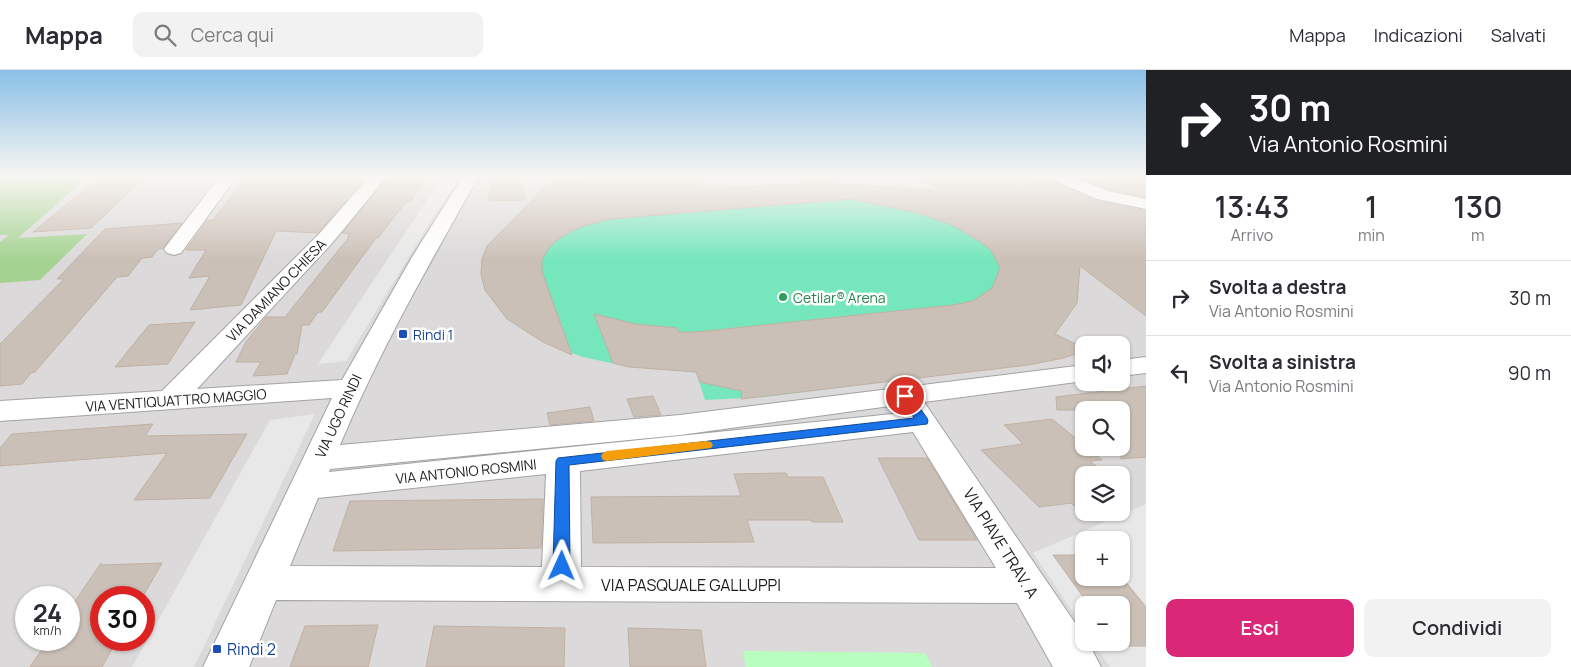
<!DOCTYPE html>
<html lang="it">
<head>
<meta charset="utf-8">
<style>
  body { margin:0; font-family:Manrope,sans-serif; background:#f2f2f3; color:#2b2b33; height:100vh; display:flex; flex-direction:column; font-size:19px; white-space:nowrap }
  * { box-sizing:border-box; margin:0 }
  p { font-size:16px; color:#7c7c81 }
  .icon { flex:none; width:28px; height:28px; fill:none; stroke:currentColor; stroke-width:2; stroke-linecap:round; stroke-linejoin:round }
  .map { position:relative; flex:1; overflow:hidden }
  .drawer { display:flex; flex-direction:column; background:#fff; width:425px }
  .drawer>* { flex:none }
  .guide { background:#202124; color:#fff; overflow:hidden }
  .controls { position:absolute; left:1075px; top:266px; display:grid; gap:10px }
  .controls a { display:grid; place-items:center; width:55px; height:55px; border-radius:10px; background:#fff; box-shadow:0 1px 4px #0004; font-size:25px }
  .speed { position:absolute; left:15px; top:516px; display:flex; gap:10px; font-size:25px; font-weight:700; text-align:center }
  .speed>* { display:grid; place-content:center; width:65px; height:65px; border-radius:50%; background:#fff; box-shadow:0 1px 4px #0004; line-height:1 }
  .speed small { font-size:12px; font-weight:400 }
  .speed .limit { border:8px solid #d22; background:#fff; color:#111 }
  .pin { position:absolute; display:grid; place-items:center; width:42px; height:42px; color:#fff; margin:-21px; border:2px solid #fff; border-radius:50%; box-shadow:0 1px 5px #0007 }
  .me { position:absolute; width:55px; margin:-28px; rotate:1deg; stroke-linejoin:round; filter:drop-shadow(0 0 4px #0008) }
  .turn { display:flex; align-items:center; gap:18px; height:105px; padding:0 20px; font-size:22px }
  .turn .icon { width:65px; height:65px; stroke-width:2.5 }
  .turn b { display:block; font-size:35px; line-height:42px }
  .eta { display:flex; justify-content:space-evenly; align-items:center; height:85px; text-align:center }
  .eta b { font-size:30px; font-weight:600; line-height:35px }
  .cta { display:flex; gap:10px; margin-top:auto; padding:10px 20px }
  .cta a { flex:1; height:58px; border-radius:10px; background:#db2777; color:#fff; font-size:20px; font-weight:600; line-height:58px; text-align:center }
  .cta a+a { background:#f2f2f3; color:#2b2b33 }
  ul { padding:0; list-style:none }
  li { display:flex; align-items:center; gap:15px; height:75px; padding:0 20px; border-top:1px solid #e1e1e2 }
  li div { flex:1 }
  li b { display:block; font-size:19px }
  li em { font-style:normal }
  header { display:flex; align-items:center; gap:30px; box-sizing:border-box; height:70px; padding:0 25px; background:#fff; border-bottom:1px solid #e1e1e2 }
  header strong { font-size:24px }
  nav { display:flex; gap:28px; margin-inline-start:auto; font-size:18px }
  .search { width:350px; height:45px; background:#f2f2f3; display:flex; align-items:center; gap:12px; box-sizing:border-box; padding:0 18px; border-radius:10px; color:#7c7c81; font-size:19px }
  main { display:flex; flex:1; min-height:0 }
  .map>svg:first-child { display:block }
  .residential { fill:#dbd9d9; fill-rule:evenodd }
  .forest { fill:#a4d391 }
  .park { fill:#b8ffbf }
  .pitch { fill:#76e7bd }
  .parking { fill:#e8e8e8; fill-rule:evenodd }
  .building { fill:#cbc0b7; stroke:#c2b0a2 }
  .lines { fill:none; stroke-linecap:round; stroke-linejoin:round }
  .minor-casing { stroke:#a3a3a3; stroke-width:2 }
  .minor { fill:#fff; fill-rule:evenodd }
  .route { fill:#1a73e8; stroke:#114b97 }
  .slow { fill:#f59e0b }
  .leisure-dot { fill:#2e9e5b; stroke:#fff; stroke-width:2 }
  .transit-dot { fill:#1a4fb4; stroke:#fff; stroke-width:2 }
  .labels { text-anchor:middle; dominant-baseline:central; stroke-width:5; stroke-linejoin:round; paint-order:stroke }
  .street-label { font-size:14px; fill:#1c1c1c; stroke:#fff }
  .leisure-label { font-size:14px; fill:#27864d; stroke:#fff; text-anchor:start }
  .transit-label { font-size:14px; fill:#164399; stroke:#fff; text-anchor:start }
  .near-street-label { font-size:16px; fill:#1c1c1c; stroke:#fff }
  .near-transit-label { font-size:16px; fill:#164399; stroke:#fff; text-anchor:start }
</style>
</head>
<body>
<header>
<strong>Mappa</strong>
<div class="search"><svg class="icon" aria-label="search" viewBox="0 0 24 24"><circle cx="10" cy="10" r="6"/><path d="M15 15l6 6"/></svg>Cerca qui</div>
<nav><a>Mappa</a><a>Indicazioni</a><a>Salvati</a></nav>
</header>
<main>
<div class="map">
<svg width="1146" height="597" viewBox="0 0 1146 597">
  <rect width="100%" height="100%" fill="#efebe1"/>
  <path class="residential" d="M0 106H1146V597H0ZM1084 275H1121V312H1084ZM1084 340H1121V378H1084ZM1084 405H1121V442H1084ZM1084 470H1121V508H1084ZM26 528H69V570H26ZM101 528H144V570H101ZM1084 535H1121V572H1084Z"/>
  <polygon class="forest" points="89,106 18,168 87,164 40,210 0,213 0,172 9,165 0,165 0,112"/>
  <polygon class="park" points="743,581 925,583 932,597 746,597"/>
  <polygon class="pitch" points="820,112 879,117 1075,206 1078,220 1077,233 1046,259 1084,278 1084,281 1039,293 765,327 705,330 696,302 629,297 583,287 558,278 525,261 507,249 485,220 481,204 482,189 487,176 511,154 603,126"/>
  <g class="parking">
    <polygon points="443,106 462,106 435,144 346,291 318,294"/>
    <polygon points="315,344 194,597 132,597 270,350"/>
    <path d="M1146 434V597H1110L1093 573 1121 572V535H1084V559L1033 483ZM1084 470H1121V508H1084Z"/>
  </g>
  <g class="building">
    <polygon points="101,106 146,106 91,158 33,162"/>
    <polygon points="247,106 367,106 318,163 276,161 241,235 190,240 210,206 189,208 206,180 186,180 207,151 213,150"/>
    <polygon points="389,106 428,106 410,132 406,132 378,168 376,168 322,242 318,242 309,255 302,255 297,284 295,284 287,304 253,306 261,292 236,292 246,272 266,247 285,247 349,167 347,167 350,164 342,163"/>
    <polygon points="491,106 521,107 525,130 489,131"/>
    <polygon points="600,106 694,106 706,119 820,112 943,121 916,106 1026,106 1035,110 1049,110 1096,131 1146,141 1146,246 1080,196 1077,233 1055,264 1084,278 1084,281 1064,288 1028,295 741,329 742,321 700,312 696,302 629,297 613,293 594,244 635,254 677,258 679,262 697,262 953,235 973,231 992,218 1000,198 991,180 979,171 952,155 918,143 851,129 610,149 583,156 570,162 557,170 548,179 542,190 542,202 572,285 543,272 507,249 485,220 481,204 482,189 487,176 550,112"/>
    <polygon points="1146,107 1146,127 1109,119 1084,109"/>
    <polygon points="182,153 162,179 158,179 152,187 142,188 128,206 117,207 35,302 31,303 22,314 0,316 0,274 64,209 57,209 105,159"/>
    <polygon points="195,252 168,294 115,297 149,255"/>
    <polygon points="1146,316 1146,387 1121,389 1121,340 1057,340 1056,327"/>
    <polygon points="653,326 661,345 634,347 627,329"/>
    <polygon points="590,337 594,351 550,355 547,343"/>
    <polygon points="1052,349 1084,375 1084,378 1087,378 1102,390 1090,391 1106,405 1084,405 1084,444 1071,433 1039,437 981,380 1023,374 1004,355"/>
    <polygon points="153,354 145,366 247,364 210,428 134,430 167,383 0,396 0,378 12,364"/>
    <polygon points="878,388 927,388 977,470 919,470"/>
    <polygon points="786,403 788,407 823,407 843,452 812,452 811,450 747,450 754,472 593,473 591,427 741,426 734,404"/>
    <polygon points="543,429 541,478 333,481 350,431"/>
    <polygon points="1053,485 1084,485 1084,508 1121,508 1121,506 1146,537 1146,576 1121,576 1121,535 1089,535"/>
    <polygon points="101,493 101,495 162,493 142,528 101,528 101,570 117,570 102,597 30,597 48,570 69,570 69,540"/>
    <polygon points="378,555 368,597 290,597 305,556"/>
    <polygon points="434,556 565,558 564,597 426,597"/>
    <polygon points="628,558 701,560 706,597 630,597"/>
  </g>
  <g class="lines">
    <defs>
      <g id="minor">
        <polygon points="220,106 237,106 181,183 174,185 167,183 164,179 167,175"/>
        <path d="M370 106H387L333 172 197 319 342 310 412 187 463 106H479C429 194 379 282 340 375L680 345 1084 295V311L924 332 1084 566V572H1088L1101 597H1053L1017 533 276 530 249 597H203L332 328 0 351V331L162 321 319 164ZM897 335 902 343 329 402 330 399 680 365ZM913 362 996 498 581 497 580 401ZM546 404 542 497 290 496 318 428Z"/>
        <polygon points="1049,106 1072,106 1108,121 1146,129 1146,139 1097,129 1051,109"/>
        <polygon points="1146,287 1146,303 1121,306 1121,290"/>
      </g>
    </defs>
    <use href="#minor" class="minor-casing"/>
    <use href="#minor" class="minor"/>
  </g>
  <linearGradient id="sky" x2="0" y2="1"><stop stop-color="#89c0e6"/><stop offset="0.56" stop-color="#f8f6f2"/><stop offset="1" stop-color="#f8f6f2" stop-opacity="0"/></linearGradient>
  <rect width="1146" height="190" fill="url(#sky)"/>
  <polygon class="route" points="905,322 909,323 927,348 928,351 927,354 569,395 570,496 567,501 562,503 556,501 553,496 556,391 558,388 914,348 899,326"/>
  <polygon class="slow" points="706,371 711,372 713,375 711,378 607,391 603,390 601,386 603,383 607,381"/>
  <circle class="leisure-dot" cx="783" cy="227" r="5"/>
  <g class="transit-dot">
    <rect x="398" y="259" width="10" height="10" rx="2.5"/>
    <rect x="212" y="574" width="10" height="10" rx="2.5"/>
  </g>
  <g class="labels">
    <g class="street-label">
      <text transform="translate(276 220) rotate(-46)">VIA DAMIANO CHIESA</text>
      <text transform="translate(176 330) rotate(-4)">VIA VENTIQUATTRO MAGGIO</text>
      <text transform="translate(338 346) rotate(-65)">VIA UGO RINDI</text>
      <text transform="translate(466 401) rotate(-6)">VIA ANTONIO ROSMINI</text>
    </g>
    <g class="leisure-label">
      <text x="793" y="227">Cetilar® Arena</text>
    </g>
    <g class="transit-label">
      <text x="413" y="264">Rindi 1</text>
    </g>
    <g class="near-street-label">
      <text transform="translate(1001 473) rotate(58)">VIA PIAVE TRAV. A</text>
      <text x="691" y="515">VIA PASQUALE GALLUPPI</text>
    </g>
    <g class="near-transit-label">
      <text x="227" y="579">Rindi 2</text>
    </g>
  </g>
</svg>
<div class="controls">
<a><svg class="icon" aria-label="sound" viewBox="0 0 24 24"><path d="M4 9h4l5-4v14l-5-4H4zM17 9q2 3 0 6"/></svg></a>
<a><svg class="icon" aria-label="search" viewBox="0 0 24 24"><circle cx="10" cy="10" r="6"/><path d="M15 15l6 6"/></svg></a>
<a><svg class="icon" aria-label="layers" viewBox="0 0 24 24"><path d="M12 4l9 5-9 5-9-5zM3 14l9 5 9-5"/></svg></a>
<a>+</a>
<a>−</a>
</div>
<div class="speed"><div>24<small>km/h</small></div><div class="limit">30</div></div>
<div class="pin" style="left:905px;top:326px;background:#d93025"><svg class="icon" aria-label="arrive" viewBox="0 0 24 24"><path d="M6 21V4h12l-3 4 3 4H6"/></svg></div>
<svg class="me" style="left:562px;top:496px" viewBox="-20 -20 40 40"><path d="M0-17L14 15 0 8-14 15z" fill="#1a73e8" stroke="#fff" stroke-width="4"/></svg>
</div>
<section class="drawer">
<div class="guide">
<div class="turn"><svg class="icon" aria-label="right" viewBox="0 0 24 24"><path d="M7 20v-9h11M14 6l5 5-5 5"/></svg><div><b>30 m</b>Via Antonio Rosmini</div></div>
</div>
<div class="eta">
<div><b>13:43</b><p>Arrivo</p></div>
<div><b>1</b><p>min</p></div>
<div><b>130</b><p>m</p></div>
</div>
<ul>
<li><svg class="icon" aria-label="right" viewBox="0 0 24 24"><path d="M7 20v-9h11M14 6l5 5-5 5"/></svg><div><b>Svolta a destra</b><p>Via Antonio Rosmini</p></div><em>30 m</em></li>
<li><svg class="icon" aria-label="left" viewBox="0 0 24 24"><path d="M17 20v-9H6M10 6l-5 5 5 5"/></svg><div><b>Svolta a sinistra</b><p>Via Antonio Rosmini</p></div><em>90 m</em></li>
</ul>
<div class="cta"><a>Esci</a><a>Condividi</a></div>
</section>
</main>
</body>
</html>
